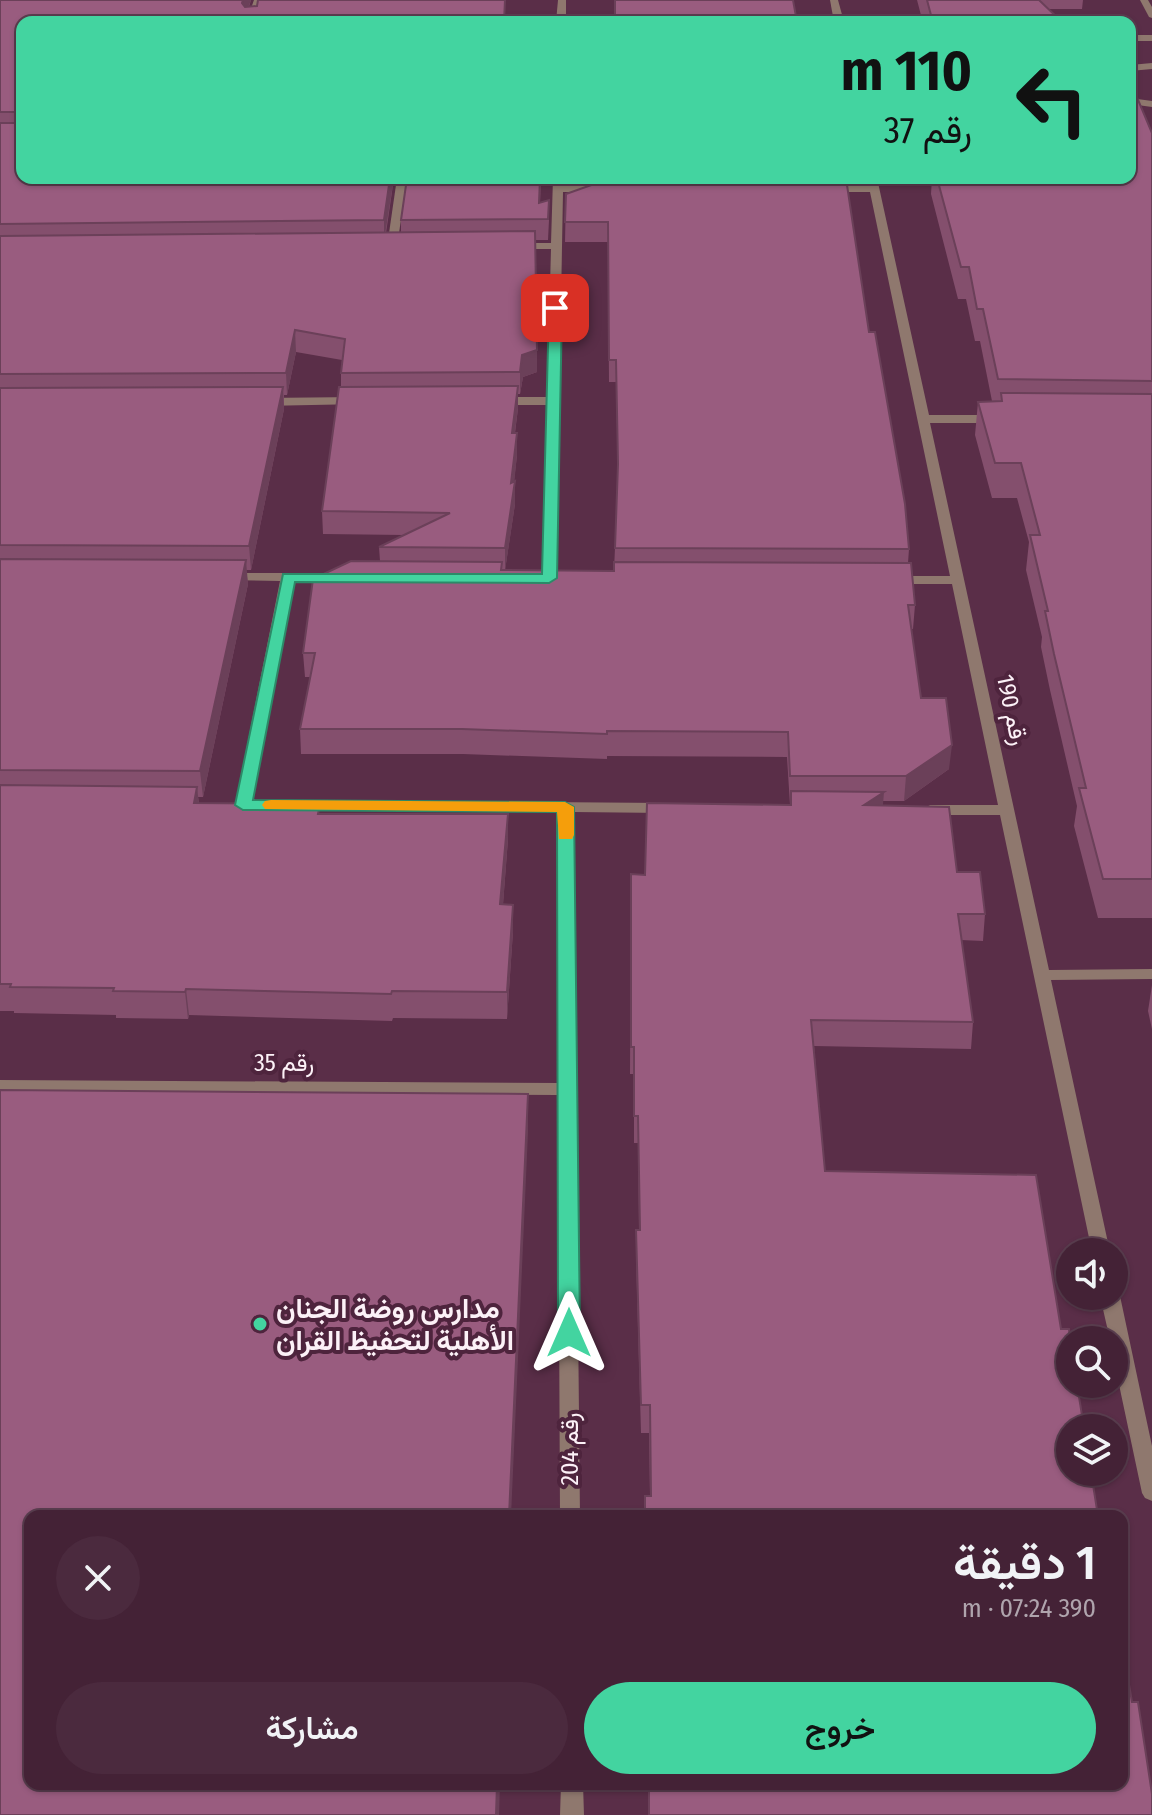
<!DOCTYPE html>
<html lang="ar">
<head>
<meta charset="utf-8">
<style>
  body { margin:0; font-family:"Fira Sans Condensed",Vazirmatn,sans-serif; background:#4b2a3e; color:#f1f3f6; direction:rtl; height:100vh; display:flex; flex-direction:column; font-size:30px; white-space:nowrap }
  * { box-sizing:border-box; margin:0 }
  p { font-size:26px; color:#afa4ad }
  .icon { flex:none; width:44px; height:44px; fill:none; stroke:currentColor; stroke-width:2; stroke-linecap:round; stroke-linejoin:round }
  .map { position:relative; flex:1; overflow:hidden; direction:ltr }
  .sheet { position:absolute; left:24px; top:1510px; width:1104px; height:280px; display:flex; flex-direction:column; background:#442236; border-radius:16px; box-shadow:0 2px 6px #0004,0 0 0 2px #5c3f51; direction:rtl }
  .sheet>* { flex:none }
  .top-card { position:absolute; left:16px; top:16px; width:1120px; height:168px; border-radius:16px; box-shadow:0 2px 6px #0004,0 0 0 2px #5c3f51; direction:rtl; background:#43d4a0; color:#111; overflow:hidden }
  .tools { position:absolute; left:1056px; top:1238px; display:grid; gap:16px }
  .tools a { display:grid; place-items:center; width:72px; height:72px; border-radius:50%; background:#442236; box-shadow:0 2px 6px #0004,0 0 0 2px #5c3f51; font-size:40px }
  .pin { position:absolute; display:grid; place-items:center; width:68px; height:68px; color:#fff; margin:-34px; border-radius:16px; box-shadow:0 4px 12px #0006 }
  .me { position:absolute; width:88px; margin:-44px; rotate:0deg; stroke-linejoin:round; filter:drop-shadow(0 0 6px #0008) }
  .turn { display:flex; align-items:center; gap:28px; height:168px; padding:0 32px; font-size:36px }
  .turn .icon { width:104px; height:104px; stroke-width:2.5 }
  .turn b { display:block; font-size:56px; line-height:68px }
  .round { display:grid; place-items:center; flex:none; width:84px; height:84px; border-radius:42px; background:#4b2a3e }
  .headline { display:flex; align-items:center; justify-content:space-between; height:136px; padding:0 32px }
  h1 { font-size:48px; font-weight:600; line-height:60px }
  .button { display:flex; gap:16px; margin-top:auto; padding:16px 32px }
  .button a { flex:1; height:92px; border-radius:48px; background:#43d4a0; color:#111; font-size:32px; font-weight:600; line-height:92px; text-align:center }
  .button a+a { background:#4b2a3e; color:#f1f3f6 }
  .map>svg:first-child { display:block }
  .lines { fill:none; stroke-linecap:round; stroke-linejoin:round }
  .service { fill:#8f786e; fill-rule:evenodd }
  .minor { fill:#8f786e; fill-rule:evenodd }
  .tertiary { fill:#8f786e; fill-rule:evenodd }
  .wall { fill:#844f6d }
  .shaded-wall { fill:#6b4059 }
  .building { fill:#995c7f; stroke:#6b4059; stroke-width:2 }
  .route { fill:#43d4a0; stroke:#2c8a68; stroke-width:2 }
  .slow { fill:#f59e0b }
  .poi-dot { fill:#43d4a0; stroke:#4e243d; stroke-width:3 }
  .labels { text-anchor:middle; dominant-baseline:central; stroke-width:8; stroke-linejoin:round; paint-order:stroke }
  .street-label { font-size:24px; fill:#fcf1f7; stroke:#4e243d }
  .near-poi-label { font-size:28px; font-weight:bold; fill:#fcf1f7; stroke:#4e243d; text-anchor:start }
</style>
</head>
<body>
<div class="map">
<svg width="1152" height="1815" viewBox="0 0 1152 1815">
  <rect width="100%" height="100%" fill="#5a2e48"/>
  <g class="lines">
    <g class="service">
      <polygon points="1152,63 1152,69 1130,71 1130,65"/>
      <polygon points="1130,98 1152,101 1152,107 1130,104"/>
    </g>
    <g class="minor">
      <polygon points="254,0 262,0 256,22 246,22"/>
      <polygon points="558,0 566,0 566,22 556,22"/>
      <polygon points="830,0 838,0 844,22 834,22"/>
      <rect x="1130" y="35" width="22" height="6"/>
      <polygon points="397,178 407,178 397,247 392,250 387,247"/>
      <polygon points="553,178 563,178 563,186 600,186 605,189 600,192 563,192 556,578 549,582 542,578 547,405 498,405 492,401 498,397 547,397 551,249 514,249 509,246 514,243 551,243"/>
      <polygon points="867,178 877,178 929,415 997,415 1003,419 997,423 930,423 1049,970 1152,969 1152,979 1051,980 1110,1252 1092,1252 1000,815 930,815 922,810 930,805 998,805 952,584 894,584 887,580 894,576 950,576 870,192 827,192 822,189 827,186 868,186"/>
      <polygon points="358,397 364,401 362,404 262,406 256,402 262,398"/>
      <polygon points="226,573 338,573 345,577 338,581 294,581 251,805 243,810 235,805 280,581 221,580 219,577"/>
      <polygon points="298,800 666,803 674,808 666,813 573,812 580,1516 560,1516 558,1095 0,1092 0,1080 558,1083 557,812 293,808 290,805"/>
      <polygon points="1114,1291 1120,1296 1152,1446 1152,1501 1145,1498 1142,1493 1114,1361 1114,1340 1110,1340 1100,1296 1114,1296"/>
      <polygon points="561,1784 583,1784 584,1815 560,1815"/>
    </g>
    <polygon class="tertiary" points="1140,0 1148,0 1152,7 1152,18 1149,17"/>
  </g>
  <g class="wall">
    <polygon points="0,0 251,0 249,7 506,0 22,178 394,178 386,233 401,233 401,220 407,178 541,178 540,203 549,220 548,240 535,240 537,372 523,377 520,394 518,394 518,408 515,433 517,433 517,455 514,481 515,504 505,570 614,571 618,475 616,382 609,382 608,242 565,242 566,194 869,332 909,549 908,563 915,605 913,629 911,629 921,698 949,769 904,801 883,801 883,806 957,872 985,914 983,941 961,940 973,1022 971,1049 814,1046 825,1171 1036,1175 650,1496 649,1433 641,1433 636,1258 636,1230 639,1230 638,1143 634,1143 634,1074 630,1074 631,874 645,875 790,805 787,757 607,756 607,759 463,754 301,754 300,729 310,677 305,677 303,653 380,561 379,547 404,535 323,534 322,511 341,387 341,373 342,360 296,352 287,395 284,395 284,409 251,570 246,570 248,584 203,797 198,797 199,803 320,814 508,814 508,839 503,904 513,931 507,1019 393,1018 392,1021 189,1015 188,1019 116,1018 116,1015 14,1013 14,1011 0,1011"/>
    <polygon points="917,0 1083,0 1082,9 1049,9 1062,22 892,22 892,18 922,19"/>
    <polygon points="1152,133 1152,918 1098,918 1074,826 1077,806 1050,690 1041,647 1042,637 1026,570 1029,542 1017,498 992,498 975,435 978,402 992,401 980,341 975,341 966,299 958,299 931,194 932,178 1130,178"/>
    <polygon points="1152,985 1152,1029 1148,1011"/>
  </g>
  <g class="shaded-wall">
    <polygon points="243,0 251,0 243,21 242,3"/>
    <polygon points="390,178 394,178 384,241 384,220"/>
    <polygon points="295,330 296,352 287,395 286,373"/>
    <polygon points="537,350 537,372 523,377 520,394 520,372 522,355"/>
    <polygon points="518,386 518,408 512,455 512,433"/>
    <polygon points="283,387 284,409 251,570 249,546"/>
    <polygon points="517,433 517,455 513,495 515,481 515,504 505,571 505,548"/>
    <polygon points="246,560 248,584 203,797 200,771"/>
    <polygon points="952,745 949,769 904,801 906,776"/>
    <polygon points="197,787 200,812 194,803"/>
    <polygon points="884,792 882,817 864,805"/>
    <polygon points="508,814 508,839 501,931 500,904"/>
    <polygon points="513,905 513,931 507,1019 507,992"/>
    <polygon points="186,989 189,1015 188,1019 185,992"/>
    <polygon points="528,1094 528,1132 511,1516 509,1516"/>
    <polygon points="497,1784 500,1784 499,1815 496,1815"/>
  </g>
  <g class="building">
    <polygon points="0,0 243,0 242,3 245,7 257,6 258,0 505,0 504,22 22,22 22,178 390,178 384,220 0,224 0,123 22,123 20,112 0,112"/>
    <polygon points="615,0 793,0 797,22 615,22"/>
    <polygon points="927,0 1039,0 1062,22 893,22 892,18 932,19"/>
    <polygon points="1130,95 1136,95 1152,133 1152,381 998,379 983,309 977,309 969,267 961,267 937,178 1130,178"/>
    <polygon points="407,178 540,178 539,203 549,200 548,219 401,220"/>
    <polygon points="611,178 834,178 847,185 869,332 875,332 905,504 909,549 615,548 618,464 616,360 609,360 608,222 565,222 566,194"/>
    <polygon points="535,231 537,350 522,355 520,372 341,373 345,339 295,330 286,373 0,374 0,236"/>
    <polygon points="518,386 512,433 517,433 511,483 515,481 505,548 379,547 450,513 322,511 339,387"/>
    <polygon points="283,387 249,546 0,545 0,388"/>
    <polygon points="1001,393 1152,394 1152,879 1103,879 1079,788 1086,788 1054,654 1045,611 1048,611 1030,535 1040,535 1021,463 995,463 978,402 1002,401"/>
    <polygon points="0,559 246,560 200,771 0,770"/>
    <polygon points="351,561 502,562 501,570 614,571 614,562 911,563 915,605 908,605 921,698 946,698 952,745 906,776 790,776 788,732 607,731 607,734 462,729 300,729 315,653 303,653 313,579"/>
    <polygon points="0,785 197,787 194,803 320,804 318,814 508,814 500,904 513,905 507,992 392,991 391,994 186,989 185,992 113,991 114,988 10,987 11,984 0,984"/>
    <polygon points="791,791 884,792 864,805 949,807 957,872 980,872 985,914 958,914 973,1022 811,1020 825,1171 1036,1175 1061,1329 1069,1329 1070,1340 1070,1384 1077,1384 1084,1428 1070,1428 1070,1472 1091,1472 1098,1516 645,1516 645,1496 651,1496 650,1405 641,1405 636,1230 640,1230 638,1116 634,1116 634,1047 631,1047 631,874 645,875 647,803 791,805"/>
    <polygon points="0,1090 528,1094 509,1516 30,1516 30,1784 497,1784 496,1815 0,1815"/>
    <polygon points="1122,1644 1132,1702 1138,1702 1152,1794 1152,1815 649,1815 649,1784 1122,1784"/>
  </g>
  <polygon class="route" points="555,304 562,308 557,578 549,583 295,582 253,800 565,802 574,807 580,1333 577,1339 561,1339 558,1333 557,812 243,810 235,805 283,574 542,574 549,308"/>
  <polygon class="slow" points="271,800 565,802 574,807 574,835 572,839 559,839 557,812 265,809 262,805 265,801"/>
  <circle class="poi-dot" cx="260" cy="1324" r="8"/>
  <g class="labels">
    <g class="street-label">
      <text transform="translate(1012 710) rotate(78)">رقم 190</text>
      <text x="284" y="1063">رقم 35</text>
      <text transform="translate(570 1449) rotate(-90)">رقم 204</text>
    </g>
    <g class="near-poi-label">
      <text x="276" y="1308">مدارس روضة الجنان<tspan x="276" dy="32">الأهلية لتحفيظ القران</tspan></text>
    </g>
  </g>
</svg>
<div class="tools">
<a><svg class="icon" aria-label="sound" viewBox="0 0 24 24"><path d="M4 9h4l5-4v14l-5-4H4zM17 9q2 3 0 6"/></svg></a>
<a><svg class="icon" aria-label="search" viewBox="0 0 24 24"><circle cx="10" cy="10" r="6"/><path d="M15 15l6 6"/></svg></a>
<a><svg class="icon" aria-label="layers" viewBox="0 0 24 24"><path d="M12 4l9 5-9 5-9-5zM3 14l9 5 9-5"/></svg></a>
</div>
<div class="pin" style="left:555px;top:308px;background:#d93025"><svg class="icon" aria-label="arrive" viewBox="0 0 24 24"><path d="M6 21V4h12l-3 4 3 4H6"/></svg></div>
<svg class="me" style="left:569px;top:1333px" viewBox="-20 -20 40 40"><path d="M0-17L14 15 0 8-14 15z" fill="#43d4a0" stroke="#fff" stroke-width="4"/></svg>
<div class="top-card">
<div class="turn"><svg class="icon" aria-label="left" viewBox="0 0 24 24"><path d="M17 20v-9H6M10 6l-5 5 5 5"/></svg><div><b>110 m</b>رقم 37</div></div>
</div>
<section class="sheet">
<div class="headline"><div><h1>1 دقيقة</h1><p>390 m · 07:24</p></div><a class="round"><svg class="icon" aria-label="close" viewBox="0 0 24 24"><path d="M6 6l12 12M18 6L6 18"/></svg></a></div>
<div class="button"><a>خروج</a><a>مشاركة</a></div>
</section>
</div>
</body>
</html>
